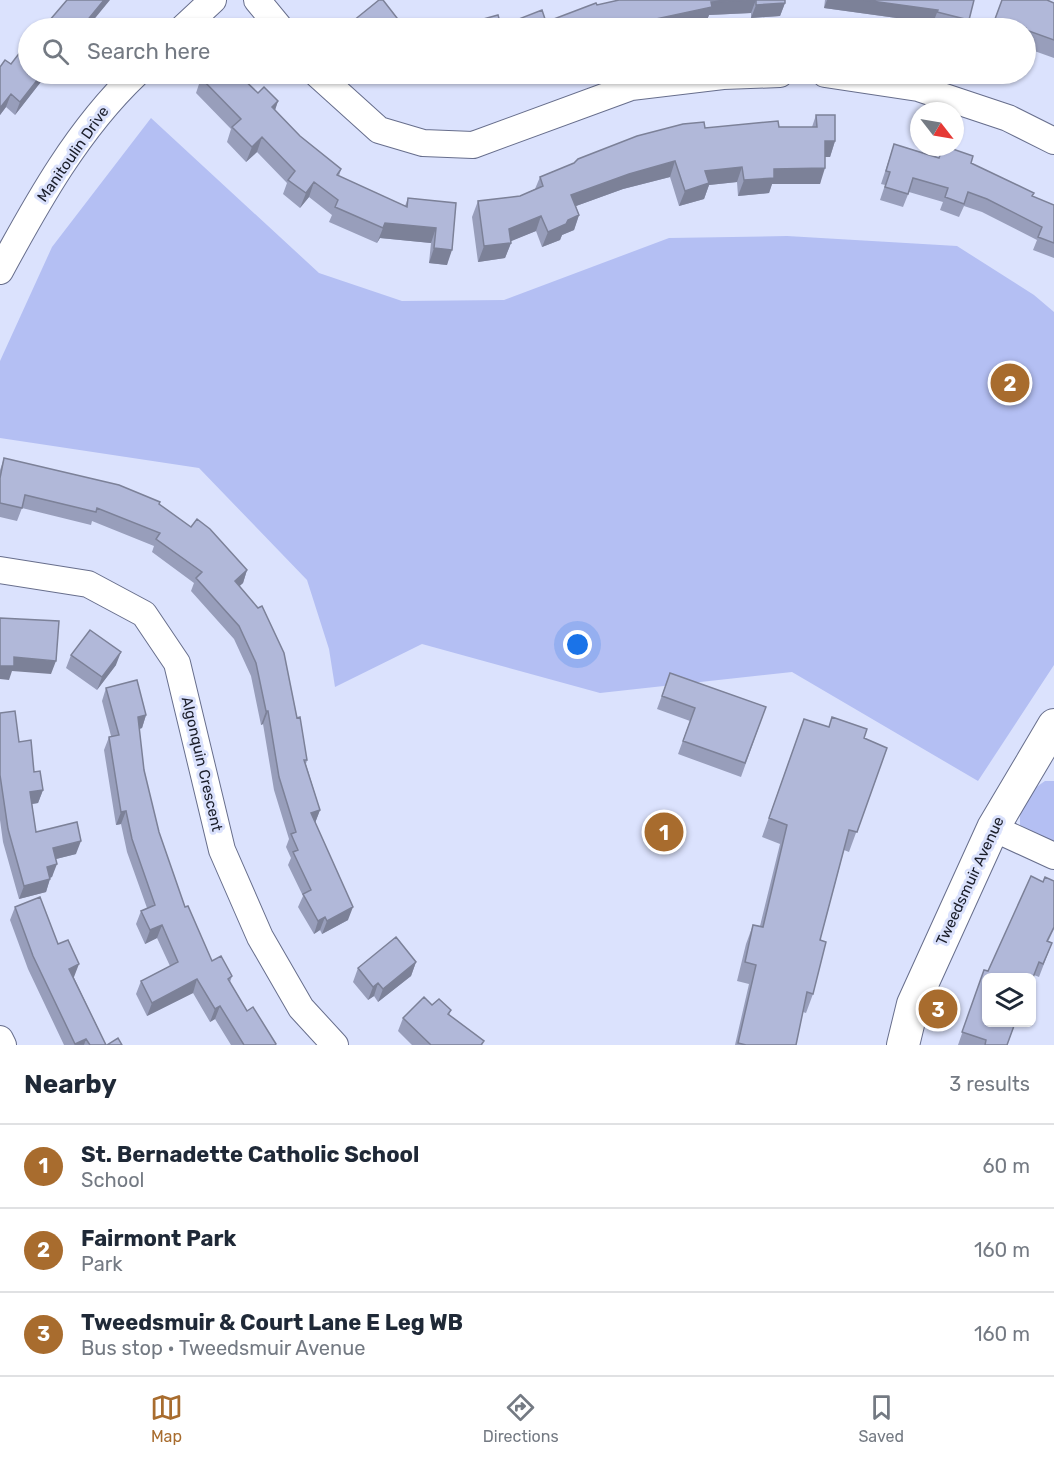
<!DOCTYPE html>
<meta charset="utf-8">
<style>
:root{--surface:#fff;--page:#f6f6f7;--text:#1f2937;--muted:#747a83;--line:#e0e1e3;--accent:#a86c2e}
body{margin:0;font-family:Rubik,sans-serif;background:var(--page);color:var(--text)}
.controls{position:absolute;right:18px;bottom:18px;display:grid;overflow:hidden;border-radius:9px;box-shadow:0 2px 4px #0004}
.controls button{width:54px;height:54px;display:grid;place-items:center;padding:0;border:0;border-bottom:2px solid var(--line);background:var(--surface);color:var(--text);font:30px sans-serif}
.compass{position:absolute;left:910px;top:102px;width:54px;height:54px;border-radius:50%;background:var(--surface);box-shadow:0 2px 4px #0004;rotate:121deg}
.you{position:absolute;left:578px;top:645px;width:21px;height:21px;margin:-15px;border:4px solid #fff;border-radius:50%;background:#1a73e8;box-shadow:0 0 0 9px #1a73e833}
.badge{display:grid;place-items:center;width:39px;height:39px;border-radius:50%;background:var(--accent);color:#fff;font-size:20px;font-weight:700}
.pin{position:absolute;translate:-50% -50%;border:3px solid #fff;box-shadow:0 2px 6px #0006}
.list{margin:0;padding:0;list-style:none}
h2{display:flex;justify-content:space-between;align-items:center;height:78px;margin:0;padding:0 24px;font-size:26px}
h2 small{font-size:20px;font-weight:400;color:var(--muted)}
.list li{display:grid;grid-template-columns:39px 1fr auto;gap:18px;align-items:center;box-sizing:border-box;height:84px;padding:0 24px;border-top:2px solid var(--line)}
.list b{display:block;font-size:22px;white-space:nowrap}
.list p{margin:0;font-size:20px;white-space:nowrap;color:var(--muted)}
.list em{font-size:20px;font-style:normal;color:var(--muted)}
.icon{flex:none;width:33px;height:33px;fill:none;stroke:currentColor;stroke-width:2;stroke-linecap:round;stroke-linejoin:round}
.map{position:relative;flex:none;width:1054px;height:1045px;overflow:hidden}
.search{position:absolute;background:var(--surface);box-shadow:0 2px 4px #0004;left:18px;right:18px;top:18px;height:66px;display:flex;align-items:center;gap:15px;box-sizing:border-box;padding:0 21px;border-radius:33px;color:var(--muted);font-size:22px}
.sheet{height:330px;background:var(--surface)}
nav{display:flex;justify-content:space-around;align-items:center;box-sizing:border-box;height:84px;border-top:2px solid var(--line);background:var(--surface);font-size:16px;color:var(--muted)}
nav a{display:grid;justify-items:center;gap:3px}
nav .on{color:var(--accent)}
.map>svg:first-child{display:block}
.green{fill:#b4bff3}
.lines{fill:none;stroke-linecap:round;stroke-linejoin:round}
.minor-casing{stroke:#676e8c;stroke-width:28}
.tertiary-casing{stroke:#676e8c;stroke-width:34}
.minor{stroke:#fff;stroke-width:26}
.tertiary{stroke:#fff;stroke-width:32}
.wall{fill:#989ebb}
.shaded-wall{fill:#7c8198}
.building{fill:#b1b8d9;stroke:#7c8198;stroke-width:1.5}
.labels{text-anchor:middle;stroke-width:6;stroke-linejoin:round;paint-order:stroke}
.street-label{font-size:15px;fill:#1a1d29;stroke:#dbe2fd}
</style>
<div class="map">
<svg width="1054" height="1045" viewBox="0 0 1054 1045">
<rect width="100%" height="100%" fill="#dbe2fd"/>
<!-- green -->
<path class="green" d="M151,118l168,155 83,28 102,-1 165,-62 118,-2 170,10 77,49 20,17v353l-76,116 -186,-109 -192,21 -178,-49 -87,43 -6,-38 -22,-69 -108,-112 -199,-30v-77l52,-114z
M1045,781h9v63l-34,-19c-1,-21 8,-33 25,-44z"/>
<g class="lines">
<defs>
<path id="minor" d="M257,0l23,28
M183,28l30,-28
M317,74l62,56 44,13 50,2 158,-58 92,-11 57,-2
M825,74l93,14 90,30 46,23
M0,271c38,-70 78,-142 136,-197
M0,570l88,14 56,30 33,49 45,187 38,87 41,71 34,37
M993,828l61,28
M0,1039l3,6"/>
<path id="tertiary" d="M903,1045l10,-41 80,-176 61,-103"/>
</defs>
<!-- minor casing -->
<use href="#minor" class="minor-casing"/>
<!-- tertiary casing -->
<use href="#tertiary" class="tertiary-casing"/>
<!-- minor -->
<use href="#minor" class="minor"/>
<!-- tertiary -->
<use href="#tertiary" class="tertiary"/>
</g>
<!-- wall -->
<path class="wall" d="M619,0h166v3l-5,13 -29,2v-5l-42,2 -2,5 -39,8h-195l3,-7 25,5 45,-4 51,-17z
M825,0h149l-8,28h-21l-12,-3v-2l-109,-15z
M1002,0l52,3v55l-28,-10v-20h-35z
M353,21l51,7h-54z
M11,64l17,10h19l-32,41 -9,-8 -6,8v-48z
M416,74h28l-5,10z
M480,74h30l-28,9z
M201,78l57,15 20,8 -3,9 25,26 41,33 -2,7 66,30 3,-8 48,5 -9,62 -18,-2 2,-20 -51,-5 -3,5 -48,-21 3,-7 -23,-18 -9,11 -17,-14 4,-11 -30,-31 -11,10 -19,-20 4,-13 -35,-36z
M816,115l19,26 -5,16h-5l-5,27h-48l-3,9 -31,3 -1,-14 -28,3 -5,14 -25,7 -9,-29 -47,12 -47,17 3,9 -5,15 -12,5 -2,5 -18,7 -6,-16 -26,10 1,2 -6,15 -27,4 -6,-45 6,-16 42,-5 15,-7 5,-12 165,-49 107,-1z
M894,144l45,14 32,5 62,34 21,8v53l-21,-8 4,-10 -55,-28 -18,-6 -5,11 -19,-7 3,-8 -34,-10 -6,15 -23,-7 5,-15 -4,-1z
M4,458l155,46 88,66 -4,13 -4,3 58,132 10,42 -1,4 14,46 -5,13 33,97 -26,14 -2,-4 -6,4 -16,-27 5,-11 -15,-31 3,-7 -5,-11 3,-8 -15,-49 -11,-66 -2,1 -10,-49 -17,-37 -43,-48 3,-8 -42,-31 2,-6 -62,-25 -1,4 -69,-17 -5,13 -17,-4v-47z
M71,655l45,10 -19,25 -31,-22z
M670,673l96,34 -25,70 -63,-23 12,-33 -33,-12z
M106,688l40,27 -4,13 -3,1 5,41 15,62 26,75 27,54 20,15 -2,6 17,29 29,33v1h-45l-16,-26 -5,3 -17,-29 -46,23 -11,-22 5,-13 29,-15 -13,-28 -12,6 -9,-20 5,-13 6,-3 -20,-56 -6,-28 -5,1 -12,-75 5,-13 2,-1 -9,-35z
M0,713l19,29 24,48 -5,13 -6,1 4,28 40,22 -20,5 -4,18 -2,1 -4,14 -27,7 -16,-57 -3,-22z
M804,719l60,19 23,10 -38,104 -5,-2 -24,90 -7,54 -7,19 -3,-1 -7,33h-61l14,-61 -12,-3 9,-37 7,-19 7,1 20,-82 -18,-7z
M1054,881v48l-6,13 4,1 -13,34 -5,-2 -27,70h-49l26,-75 4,1 55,-89z
M15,907l43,37 48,101h-42l-36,-76 -18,-49z
M416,962l-5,14 -33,26 -4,-6 -6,4 -15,-18 5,-14z
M432,1005l19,5 -2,5 34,30h-71l-14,-14 5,-13z"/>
<!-- shaded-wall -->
<path class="shaded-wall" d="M104,0h6l-23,28h-6z
M747,0h9l-5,13 -42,2 -2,5 -39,8h-54l97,-26z
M827,0h37l74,10 -5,13 -109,-15z
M785,3l-5,13 -29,2 5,-13z
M42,74h5l-32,41 5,-13z
M485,74h25l-28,9z
M11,94l-5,13 -6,8v-7z
M278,101l-5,15 -1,-9z
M262,137l-5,15 -11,10 6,-15z
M825,141h10l-5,16h-11z
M675,161l-5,16 -47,12 -58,21 6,-15 58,-21z
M742,167l-5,15 -28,3 -5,14 -25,7 6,-15 20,-20z
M825,168l-5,16h-48l-3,9 -31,3 6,-16 30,-11z
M314,182l-5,15 -9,11 6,-15z
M579,215l-5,15 -12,5 -2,5 -18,7 6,-15 20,-12z
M541,216l-5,15 -32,13 7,-1 -6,15 -27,4 6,-16 25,-17z
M385,223l51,5 -5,15 -51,-5 -3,5z
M434,248l18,2 -5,15 -18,-2z
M247,570l-4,13 -13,12 5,-14z
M121,652l-5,13 -19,25 5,-13z
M14,657l42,4 -5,13 -39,-3 -3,9 -9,-1v-13z
M266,711h2l-5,13 -2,1z
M146,715l-4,13 -9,3 5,-14z
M43,790l-5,13 -13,2 5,-13z
M320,810l-5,13 -4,-10z
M126,811l-5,13 -5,1 5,-13z
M81,841l-5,13 -28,7 5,-13z
M57,864l-5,13 -10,3 5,-13z
M50,879l-4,13 -27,7 5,-13z
M353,907l-5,13 -26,14 5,-13z
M325,917l-5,13 -6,4 4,-13z
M162,925l-5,13 -12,6 5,-14z
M416,962l-5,14 -33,26 5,-13z
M79,964l-5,13 -10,5 5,-13z
M197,979l-4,14 -46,23 5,-13z
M378,983l-4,13 -6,4 5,-13z
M220,1006l-5,13 -5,3 5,-13z
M86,1039l-2,6h-9v-1z"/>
<!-- building -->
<path class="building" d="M67,0h37l-23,28h-38z
M379,0h4l21,27 -2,1h-43l-6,-7z
M619,0h128l-36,2 1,5 -98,21h-136l-2,-7 22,-6 3,11 41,-16 4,12 50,-19 1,2z
M756,0h29v3l-29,2z
M864,0h110l-5,20 -32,-8 1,-2z
M1002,0h45l7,3v37l-28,-10v-2h-5l-26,-9z
M28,42v32h14l-22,28 -9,-8 -11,14v-41l5,-7 6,4z
M206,74h32l20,19 6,-6 14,14 -6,6 28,29 41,33 -4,6 70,32 1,-9 48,5 -4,47 -18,-2 2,-20 -51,-5 -2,5 -48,-21 3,-7 -24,-18 -8,11 -18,-13 7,-9 -33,-34 -10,10 -20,-20 9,-8 -40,-41z
M816,115h19v26h-10v27l-51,1v9l-30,2 -2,-13 -37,4 4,12 -24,8 -10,-30 -46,13 -58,21 8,20 -11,5 -2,4 -18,8 -7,-16 -32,13 2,14 -27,3 -6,-45 42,-5 23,-10 -3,-9 34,-14 4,-4 59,-23 46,-12 21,-2 1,6 73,-7 1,6h38z
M894,144l45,14 4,-11h4l26,9 -2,7 63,30 -2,3 22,9v38l-16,-6 4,-10 -55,-28 -19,-7 -4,12 -19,-7 3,-9 -35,-10 -5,16 -23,-7 5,-15 -4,-1z
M4,458l115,27 41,17 -1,2 32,23 6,-8 13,10 37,41 -12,11 23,27 4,-2 22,47 13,65 3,-1 7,43h-3l16,50 -9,3 42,94 -26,14 -2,-4 -7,4 -15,-27 8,-4 -18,-38 5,-2 -7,-16 5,-2 -17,-55 -11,-66h-2l-10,-48 -17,-37 -43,-48 6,-6 -46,-33 4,-6 -63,-25 -1,4 -71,-17 -3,13 -22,-5v-25z
M0,618l59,3 -3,40 -42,-4v9h-14z
M90,630l31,22 -19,25 -31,-22z
M670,673l96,34 -21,56 -62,-22 12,-33 -33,-12z
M137,680l9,35 -8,2 6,53 15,62 26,75 3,-1 24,55 9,-5 11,20 -4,3 19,32 6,-4 23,37 -1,1h-31l-24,-39 -5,3 -18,-30 -45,24 -11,-22 37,-19 -16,-37 -12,5 -9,-19 14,-6 -23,-66 -6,-28 -5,1 -12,-75 10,-2 -13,-47z
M15,711l4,31 12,-2 3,32 6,-1 3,19 -13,2 6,40 41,-10 4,19 -28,7 4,16 -10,3 3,12 -26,7 -16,-57 -8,-54v-62z
M832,717l35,12 -3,9 23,10 -30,84 -8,-2 -29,110 6,2 -13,52 -6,-2 -11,53h-50l-8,-2 18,-78 -11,-3 8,-37 10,2 24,-102 -18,-7 35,-99 25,8z
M1031,876l12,6 2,-5 9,4v46l-7,14 5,2 -9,21 -4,-2 -7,18v-2h-45v45h28l-8,22h-22l1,-5 -24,-8 22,-62 4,1z
M40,897l18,47 10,-4 11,24 -10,5 37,76h-16l-4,-6 -11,5 -42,-88 -18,-49z
M396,937l20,25 -33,27 -5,-6 -5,4 -15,-19z
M424,997l8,8 7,-6 12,11 -3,4 36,27 -3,4h-50l-28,-27z
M118,1038l4,7h-15z"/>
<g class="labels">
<!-- street labels -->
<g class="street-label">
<text transform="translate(73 154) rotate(-55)" y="5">Manitoulin Drive</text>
<text transform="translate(202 764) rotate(77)" y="5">Algonquin Crescent</text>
<text transform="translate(970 881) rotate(-65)" y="5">Tweedsmuir Avenue</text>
</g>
</g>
</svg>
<div class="controls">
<button><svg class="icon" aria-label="layers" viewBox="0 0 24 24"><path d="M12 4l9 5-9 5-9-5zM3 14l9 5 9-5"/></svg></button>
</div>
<svg class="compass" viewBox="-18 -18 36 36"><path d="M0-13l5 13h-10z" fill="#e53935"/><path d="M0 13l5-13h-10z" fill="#747a83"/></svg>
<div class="you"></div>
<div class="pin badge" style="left:664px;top:832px">1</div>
<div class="pin badge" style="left:1010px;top:383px">2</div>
<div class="pin badge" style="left:938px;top:1009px">3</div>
<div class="search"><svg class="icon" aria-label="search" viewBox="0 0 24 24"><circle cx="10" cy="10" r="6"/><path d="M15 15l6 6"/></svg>Search here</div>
</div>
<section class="sheet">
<h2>Nearby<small>3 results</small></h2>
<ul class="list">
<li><span class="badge">1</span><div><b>St. Bernadette Catholic School</b><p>School</p></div><em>60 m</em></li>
<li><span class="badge">2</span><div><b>Fairmont Park</b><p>Park</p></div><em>160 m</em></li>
<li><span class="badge">3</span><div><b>Tweedsmuir &amp; Court Lane E Leg WB</b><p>Bus stop · Tweedsmuir Avenue</p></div><em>160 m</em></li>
</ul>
</section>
<nav>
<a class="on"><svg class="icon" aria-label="map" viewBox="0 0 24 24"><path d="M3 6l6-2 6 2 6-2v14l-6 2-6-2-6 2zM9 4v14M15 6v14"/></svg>Map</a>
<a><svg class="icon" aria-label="directions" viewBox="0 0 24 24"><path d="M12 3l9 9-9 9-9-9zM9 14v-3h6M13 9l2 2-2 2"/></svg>Directions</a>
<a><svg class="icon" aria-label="saved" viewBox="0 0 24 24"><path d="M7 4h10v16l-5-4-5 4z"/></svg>Saved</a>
</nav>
